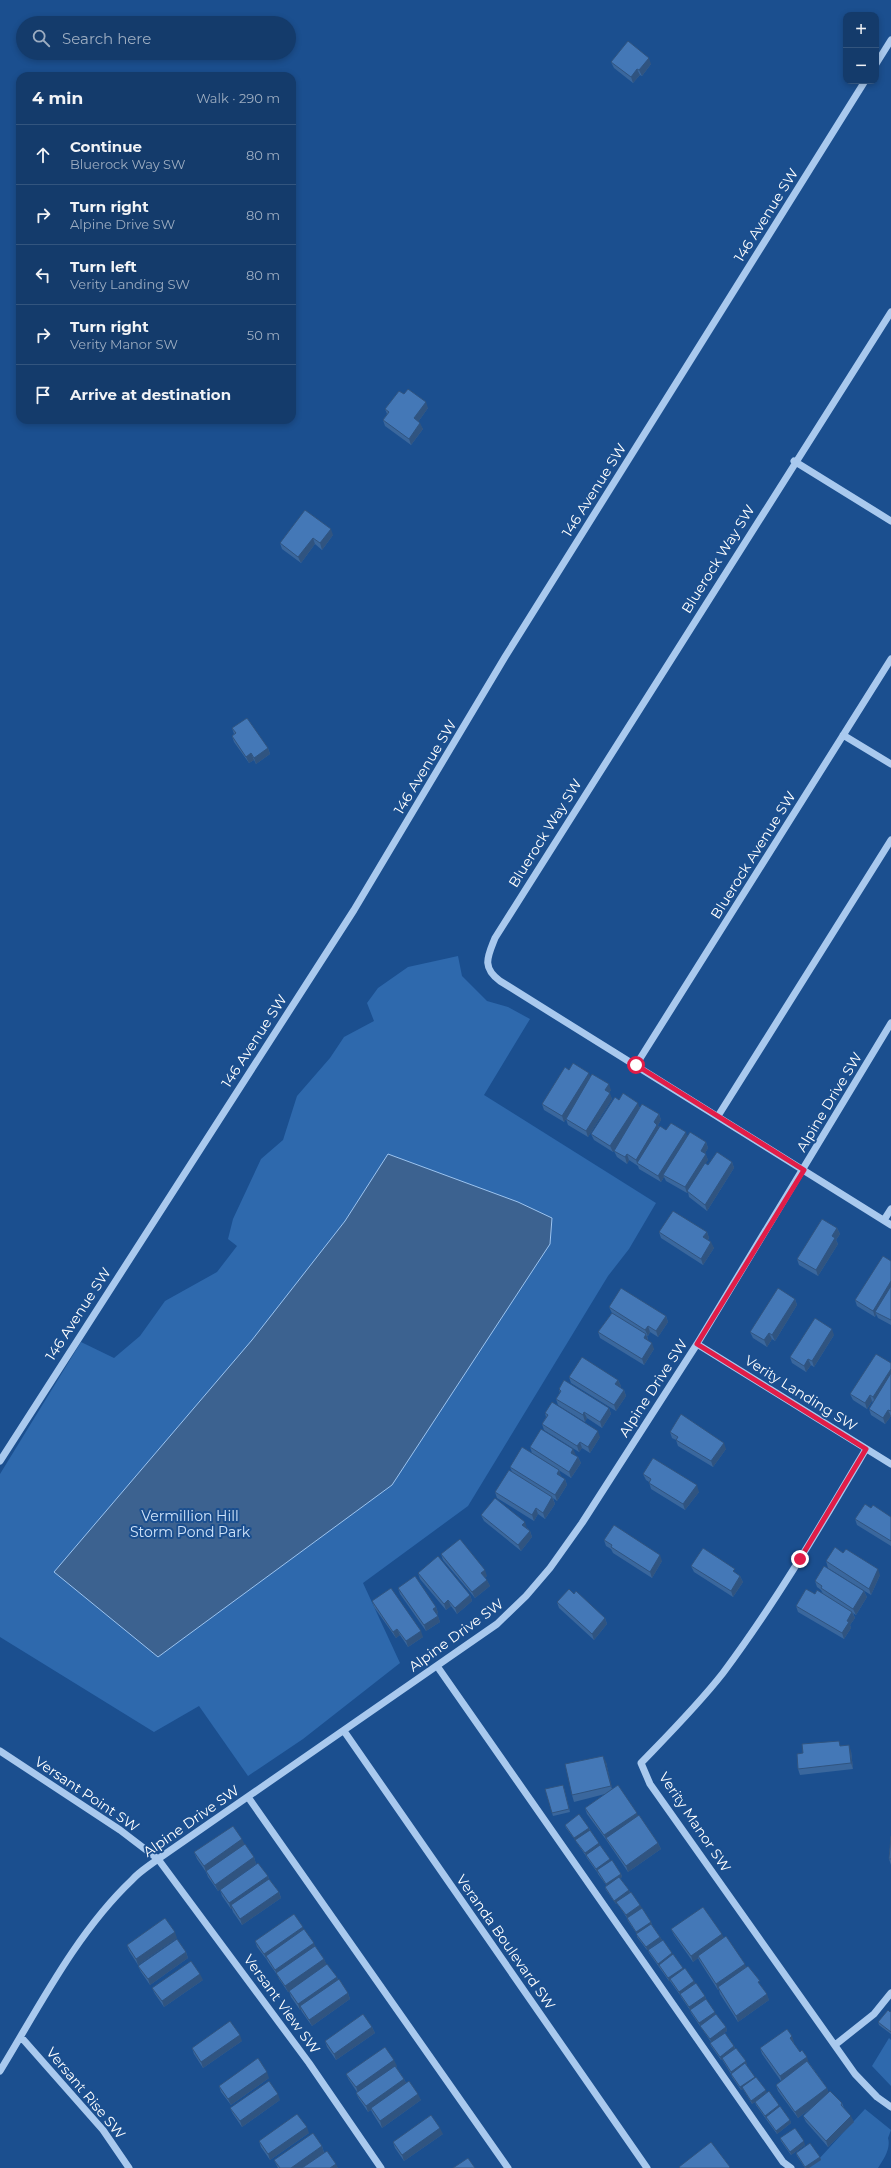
<!DOCTYPE html>
<meta charset="utf-8">
<style>
:root{--surface:#143b6b;--page:#1d4271;--text:#f1f3f6;--muted:#9dadc1;--line:#33557e}
body{margin:0;font-family:Montserrat,sans-serif;background:var(--page);color:var(--text)}
.controls{position:absolute;right:12px;top:12px;display:grid;overflow:hidden;border-radius:8px;box-shadow:0 2px 6px #0003}
.controls button{width:36px;height:36px;display:grid;place-items:center;padding:0;border:0;border-bottom:1px solid var(--line);background:var(--surface);color:var(--text);font:20px sans-serif}
.stop{position:absolute;width:12px;height:12px;margin:-9px;border:3px solid #e11d48;border-radius:50%;background:#fff}
.stop.end{background:#e11d48;border-color:#fff;box-shadow:0 1px 4px #0008}
.list{margin:0;padding:0;list-style:none}
h2{display:flex;justify-content:space-between;align-items:center;height:52px;margin:0;padding:0 16px;font-size:17px}
h2 small{font-size:13px;font-weight:400;color:var(--muted)}
.list li{display:grid;grid-template-columns:26px 1fr auto;gap:12px;align-items:center;box-sizing:border-box;height:60px;padding:0 16px;border-top:1px solid var(--line)}
.list b{display:block;font-size:15px;white-space:nowrap}
.list p{margin:0;font-size:13px;white-space:nowrap;color:var(--muted)}
.list em{font-size:13px;font-style:normal;color:var(--muted)}
.icon{flex:none;width:22px;height:22px;fill:none;stroke:currentColor;stroke-width:2;stroke-linecap:round;stroke-linejoin:round}
.map{position:relative;flex:none;width:891px;height:2168px;overflow:hidden}
.search{position:absolute;background:var(--surface);box-shadow:0 2px 6px #0003;left:16px;top:16px;width:280px;height:44px;display:flex;align-items:center;gap:10px;box-sizing:border-box;padding:0 14px;border-radius:22px;color:var(--muted);font-size:15px}
.panel{position:absolute;background:var(--surface);box-shadow:0 2px 6px #0003;left:16px;top:72px;width:280px;height:352px;border-radius:12px}
.map>svg:first-child{display:block}
.green{fill:#2e69ad}
.water{fill:#3c6290;stroke:#9cc4f0}
.lines{fill:none;stroke-linecap:round;stroke-linejoin:round}
.minor{stroke:#a9c9ee;stroke-width:7}
.wall{fill:#3a679d}
.shaded-wall{fill:#305480}
.building{fill:#4478b7;stroke:#305480}
.route{stroke:#e11d48;stroke-width:5}
.labels{text-anchor:middle;stroke-width:4;stroke-linejoin:round;paint-order:stroke}
.street-label{font-size:14px;fill:#fff;stroke:#1b4f8f}
.park-label{font-size:14px;fill:#cfe3fa;stroke:#1b4f8f}
</style>
<div class="map">
<svg width="891" height="2168" viewBox="0 0 891 2168">
<rect width="100%" height="100%" fill="#1b4f8f"/>
<!-- green -->
<path class="green" d="M458,956l4,20 25,25 21,6 22,12 -46,76 172,108 -27,46 -21,27 -140,230 -105,77 37,80 -97,76 -55,37 -49,-70 -45,26 -154,-95v-163l81,-132 33,16 26,-22 25,-35 52,-29 20,-26 -9,-7 5,-20 28,-60 22,-19 14,-44 33,-38 14,-21 30,-16 -7,-18 11,-15 30,-21z
M889,2038l2,2v46l-19,-20z
M865,2109l26,21 -3,8c3,10 -4,21 -10,30h-70l10,-8z"/>
<!-- water -->
<path class="water" d="M388,1154l130,48 34,16 -2,26 -158,241 -234,172 -104,-85 198,-232 93,-119z"/>
<g class="lines">
<!-- minor -->
<path class="minor" d="M876,64l15,-24
M891,312l-396,626c-7,18 -14,29 5,43l391,244
M794,461l97,60
M843,735l48,29
M636,1065l255,-406
M718,1116l173,-276
M884,1220l7,-11
M697,1344l194,120
M866,1449c-45,76 -90,153 -143,224 -25,32 -54,61 -82,90l9,21 205,290 22,23 14,10
M0,1461l354,-551 151,-253 360,-576
M437,1666l346,496 8,6
M344,1731l303,437
M0,1751l120,79 38,29 151,204 72,105
M248,1797l260,371
M21,2037l82,93 26,38
M835,2045l39,-31 17,-21
M0,2071c39,-64 77,-139 132,-191 7,-8 17,-14 26,-21l339,-235 29,-28 24,-28 32,-45 115,-179 194,-321"/>
</g>
<!-- wall -->
<path class="wall" d="M611,62l40,2 -9,12 -2,-1 -7,8 -19,-15z
M404,394l24,14 -10,14 5,7 -12,16 -26,-19 -2,-6 4,-6 -2,-5z
M333,535l-11,15 -7,-6 -14,19 -19,-14 -2,-6z
M232,728l36,20 2,6 -14,10 -2,-4 -5,3 -15,-21 -2,-6 2,-2z
M569,1070l22,7 20,13 -2,3 3,6 -24,38 -20,-12 -2,-6 -2,3 -20,-12 -2,-6z
M619,1100l40,14 2,6 -3,5 1,3 7,2 40,12 2,6 -3,5 3,7 -3,3 3,2 24,-3 2,6 -27,43 -18,-14 -1,-5 -1,1 -21,-12 -2,-4 -3,5 -22,-13 -1,-3 -9,-6 -2,4 -10,-7 -3,-6 10,-17 -11,18 -19,-12 -3,-6z
M837,1228l3,6 -4,6 2,4 -20,32 -19,-11 -2,-6z
M659,1232h48l2,6 -1,2 6,8 -11,17 -42,-27z
M891,1261v64l-13,-7 -2,-4 -1,3 -18,-11 -2,-6z
M795,1299l2,6 -22,36 -3,-2 -5,8 -14,-9 -3,-6z
M609,1307l57,9 2,6 -10,15 -8,-5 -2,4 -1,-1 1,5v1l6,8 -10,16 -44,-27 -2,-6 14,-19z
M834,1335l-20,32 -3,-2 -5,7 -14,-9 -2,-6z
M891,1363v53l-6,8 -14,-9 -2,-6 4,-7 -1,-1 -5,8 -14,-9 -3,-6z
M569,1377l49,3 3,6 -1,1 4,3 2,6 -10,15 -45,-28z
M559,1389l50,19 2,6 -9,14 -15,-10 -2,4 -27,-17 -2,-6 4,-6z
M545,1413l55,24 -10,16 -8,-5 -3,4 -35,-22 -2,-6 4,-7z
M670,1432l56,17 -13,18 -35,-21 -2,-6 -4,-2z
M530,1447l45,8 3,2 3,6 -10,15 -39,-25z
M510,1467l49,3 2,7 4,2 2,6 -10,16 -4,-3 2,6 -10,15 -7,-5 -4,7 -37,-23 -2,-6 17,-20z
M643,1474l56,18 -14,18 -34,-21 -2,-7 -3,-2z
M481,1515l46,13 3,3 2,6 -11,14 -37,-30z
M891,1517v29l-34,-21 -2,-6z
M604,1540l58,21 -10,17 -39,-25 -2,-4 -5,-3z
M441,1554l46,22 -2,1 5,9 -15,12 -32,-38z
M826,1561l54,14 -9,20 -43,-27z
M691,1566l49,10 3,6 -10,15 -39,-25z
M418,1573l52,22 2,6 -15,13 -6,-8 -5,4 -26,-31z
M815,1581l49,10 3,6 -11,18 -3,-2 2,5 -5,7 1,3 -7,11 -46,-27 -2,-6 27,-12 -2,-4 -4,-3z
M398,1588l38,19 2,6 -1,1 3,8 -14,9 -26,-37z
M574,1594l31,24 2,6 -13,16 -35,-32 -2,-6z
M372,1601l51,36 -15,10 -8,-12 -4,3 -22,-31z
M841,1746l10,5 2,18 -53,6 -2,-6 5,-16z
M606,1762l6,27 26,27 20,27 3,6 -33,23 -19,-28 -2,-3 -20,-27 -2,-6 20,-14 -31,8 -2,-7z
M564,1788l6,24 -17,4 -1,-3z
M565,1825l24,3 1,2 9,13 1,3 10,13v2l11,13 1,3 -2,1 10,14 10,13 1,3 10,14 1,3 10,15 -15,10 -10,-13v-3l-9,-13 -1,-3 8,-5 -8,5 -10,-15 -1,1 -10,-14 -1,-3 2,-1 -9,-12 -1,-3v1l-10,-14 -1,-2 -9,-13 -1,-2 -10,-13z
M891,1836v29l-2,-6z
M244,1844l10,13 2,7 -38,27 -10,-14 -2,-5 -9,-13 -3,-7z
M268,1876l1,3 10,13 2,6 -39,27 -9,-13 -1,-3h-1l-9,-13 -2,-6z
M671,1929l53,9 22,29 16,20 7,13 -31,22 -18,-28 -1,-4h-1l-18,-28 -2,-4 -5,4 -19,-27z
M304,1930l20,29 2,5 11,13 1,3 10,13 2,6 -38,27 -10,-14 -1,-2h-1l-9,-13 -2,-6 -1,1 -9,-13 -1,-3 -10,-14 -1,-2 -10,-13 -2,-6z
M177,1938l-39,27 -9,-14 -2,-6z
M648,1950l25,5 10,15 11,11 1,3 10,12 1,3 10,16 10,12 1,4 -16,11 -20,-29 -1,-3 -9,-13 -1,-3v1l-10,-14h-1l-20,-28z
M186,1952l2,6 -38,27 -9,-13 -3,-6z
M203,1980l-39,27 -9,-13 -3,-6z
M891,2011v23l-12,-9 -1,-3z
M372,2027l3,6 -39,27 -9,-13 -2,-6z
M242,2041l-39,27 -9,-14 -2,-6z
M794,2042l-1,1 7,9 9,11 18,25 1,4 14,11 2,5 10,14 -26,25 -22,-25 -3,-6 12,-11 -17,13 -20,-27 -2,-6 5,-4 -19,-27 -2,-6z
M710,2043l24,3 1,2 12,16 -1,1 9,13 12,15 12,12 1,2 10,13 1,3 -14,11 -11,-15 -10,-14 -1,-3 6,-4 -9,6 -9,-15 -2,1 -9,-13 -1,-3 -8,-13 -1,-2 -1,1 -10,-14z
M397,2066l-1,1 8,12 2,4 15,17 -39,28 -9,-14 -2,-4 -3,2 -9,-13 -3,-6 1,-1 -8,-12 -3,-6z
M269,2078l-38,27 -10,-13 -2,-6z
M280,2100l-38,27 -9,-13 -3,-6z
M309,2133l-39,27 -9,-13 -2,-6z
M443,2134l-39,27 -9,-13 -2,-6z
M780,2138l25,7 -14,10 -10,-14z
M322,2146l2,6 14,16h-60l-4,-8z
M796,2153l24,4 1,3 -12,8h-4l-8,-12z"/>
<!-- shaded-wall -->
<path class="shaded-wall" d="M649,58l2,6 -9,12 -3,-6z
M637,69l3,6 -7,8 -2,-6z
M426,402l2,6 -12,17 -2,-7z
M420,423l3,6 -12,16 -2,-6z
M331,529l2,6 -11,15 -2,-7z
M313,538l2,6 -14,19 -3,-6z
M268,748l2,6 -14,10 -2,-6z
M251,753l3,7 -5,3 -3,-6z
M589,1073l2,6 -27,43 -2,-6z
M609,1084l2,6 -4,6 -2,-6z
M610,1093l2,6 -24,38 -2,-6z
M638,1103l2,6 -27,43 -3,-6z
M659,1114l2,6 -3,5 2,6 -23,32 1,3 -2,-6 18,-38z
M686,1132l2,7 -25,36 1,2 -3,5 -3,-6z
M706,1142l2,6 -5,9 -2,-6z
M627,1154l2,6 -2,4 -2,-7z
M706,1154l2,6 -21,33 -2,-6z
M732,1162l2,6 -27,43 -2,-6z
M837,1228l3,6 -4,6 2,4 -20,32 -2,-6 16,-34z
M707,1232l2,6 -4,5 -2,-6z
M711,1242l3,6 -11,17 -2,-6z
M891,1281v10l-16,21 1,2 -1,3 -2,-6z
M795,1299l2,6 -22,36 -3,-6z
M666,1316l2,6 -10,15 -2,-6z
M648,1326l2,6 -2,4 -3,-6z
M832,1329l2,6 -20,32 -2,-6z
M769,1333l3,6 -5,8 -3,-7z
M646,1334l2,6 -2,4 -2,-6z
M652,1343l2,6 -10,16 -2,-6z
M808,1359l3,6 -5,7 -2,-6z
M891,1369v9l-16,25 -2,-6z
M618,1380l3,6 -3,4 -3,-6z
M624,1390l2,6 -10,15 -2,-6z
M870,1395l2,6 -5,8 -2,-6z
M609,1408l2,6 -9,14 -2,-6z
M888,1410l3,6 -6,8 -2,-6z
M584,1412l3,6 -2,4 -2,-7z
M598,1431l2,6 -10,16 -2,-6z
M580,1442l2,6 -3,4 -2,-6z
M724,1443l2,6 -13,18 -2,-6z
M573,1449l3,6 -5,-2z
M578,1457l3,6 -10,15 -2,-6z
M559,1470l2,6 -2,4 -2,-6z
M565,1479l2,6 -10,16 -2,-6z
M697,1485l2,7 -14,18 -2,-6z
M552,1497l3,7 -10,15 -2,-6z
M536,1508l2,6 -4,7 -2,-6z
M525,1522l2,6 -5,-3z
M530,1531l2,6 -11,14 -3,-6z
M660,1555l2,6 -10,17 -2,-6z
M878,1569l2,6 -9,20 -2,-6z
M485,1570l2,6 -4,3 -2,-6z
M740,1576l3,6 -10,15 -2,-6z
M487,1580l3,6 -15,12 -3,-6z
M864,1591l3,6 -11,18 -3,-6z
M470,1595l2,6 -15,13 -2,-6z
M448,1600l3,6 -5,4 -2,-6z
M436,1607l2,6 -3,2 -2,-6z
M852,1612l3,6 -5,7 1,3 -7,11 -2,-6 5,-12z
M438,1616l2,6 -14,9 -2,-6z
M605,1618l2,6 -13,16 -2,-6z
M397,1629l3,6 -4,3 -3,-6z
M421,1631l2,6 -15,10 -2,-6z
M849,1745l2,6 2,18 -2,-6z
M603,1756l3,6 7,30 -2,-6z
M637,1813l2,6 -33,19 1,3 -3,-6z
M589,1828l1,3 -15,10 -1,-3z
M242,1839l3,6 -39,27 -2,-6z
M599,1843l1,3 -14,10 -1,-3z
M658,1843l3,6 -33,23 -2,-6z
M254,1857l2,7 -38,27 -3,-6z
M610,1859l1,3 -14,10 -1,-3z
M621,1874l1,3 -15,10 -1,-3z
M268,1876l2,6 -39,23 1,4h-1l-2,-6z
M629,1890l1,3 -14,11 -2,-3z
M279,1892l2,6 -39,27 -2,-6z
M640,1905l2,3 -15,10 -1,-3z
M651,1922l1,3 -14,10 -2,-3z
M303,1927l2,6 -39,23 1,4 -3,-6z
M175,1932l2,6 -39,27 -2,-6z
M722,1934l3,6 -27,16v2l-5,4 -2,-6z
M660,1937l2,3 -15,10 -1,-3z
M314,1943l2,6 -40,24 2,3 -3,-6z
M186,1952l2,6 -38,27 -2,-6z
M672,1953l2,3 -15,9v2l-1,-3z
M324,1959l3,6 -39,27 -3,-6z
M745,1964l2,6 -29,17 1,3h-1l-2,-6z
M683,1968l1,3 -14,8v2h-1l-1,-3z
M200,1974l3,6 -39,27 -2,-6z
M337,1977l2,6 -39,23 1,4h-1l-2,-6z
M694,1981l2,3 -16,11 -1,-3z
M348,1993l2,6 -38,27 -3,-6z
M767,1994l2,6 -31,22 -2,-6z
M705,1996l1,3 -16,11 -1,-3z
M715,2012l1,3 -16,11 -1,-3z
M372,2027l3,6 -39,27 -2,-6z
M726,2027l1,4 -16,11 -1,-3z
M240,2035l2,6 -39,27 -2,-6z
M792,2036l2,6 -2,2 -2,-6z
M734,2046l1,3 -14,11 -1,-3z
M807,2057l2,6 -27,19 -2,-6z
M394,2060l3,6 -39,27 -2,-6z
M746,2061l1,3 -15,11 -1,-3z
M267,2072l2,6 -38,27 -3,-6z
M755,2077l1,3 -14,7 1,2 -2,1 -1,-3z
M404,2079l3,6 -36,23v2l-3,2 -2,-6z
M827,2088l2,6 -31,24 -3,-6z
M766,2090l1,3 -15,11 -1,-3z
M278,2094l2,6 -38,27 -2,-6z
M418,2094l3,6 -39,28 -2,-7z
M779,2105l1,3 -14,11 -1,-3z
M851,2116l3,6 -26,25 -2,-6z
M790,2120l1,3 -14,11 -1,-3z
M307,2127l2,6 -39,27 -2,-6z
M440,2128l3,6 -39,27 -2,-6z
M804,2141l1,4 -14,10 -1,-3z
M322,2146l2,7 -22,15h-11z
M820,2157l1,3 -12,8h-3l-1,-1z
M336,2164l2,4h-8z"/>
<!-- building -->
<path class="building" d="M628,41l21,17 -10,12 -2,-1 -6,8 -20,-15z
M408,389l18,13 -12,16 6,5 -11,16 -26,-19 6,-8 -4,-3 14,-18 5,3z
M305,510l26,19 -11,14 -7,-5 -15,19 -18,-14z
M247,718l21,30 -14,10 -3,-5 -5,4 -14,-21 4,-3 -4,-5z
M573,1063l16,10 -27,43 -20,-12 23,-37 4,3z
M592,1074l17,10 -4,6 5,3 -24,38 -20,-12z
M623,1093l15,10 -28,43 -19,-12 24,-37 4,3z
M642,1104l17,10 -5,8 3,3 -21,35 -9,-6 -2,3 -11,-6z
M671,1123l15,9 -28,44 -21,-13 23,-37 6,4z
M690,1132l16,10 -5,9 5,3 -21,33 -22,-12z
M717,1152l15,10 -27,43 -18,-14 18,-28 3,2z
M673,1211l34,21 -4,5 8,5 -10,17 -42,-27z
M822,1219l15,9 -5,8 3,2 -19,32 -19,-11z
M883,1256l8,5v20l-18,30 -18,-11z
M891,1286v34l-16,-8z
M621,1288l45,28 -10,15 -8,-5 -3,4 -36,-23z
M778,1288l17,11 -23,36 -3,-2 -5,7 -14,-8z
M612,1313l34,21 -2,4 8,5 -10,16 -44,-27z
M815,1318l17,11 -20,32 -4,-2 -4,7 -14,-9z
M876,1354l15,9v6l-18,28 -3,-2 -5,8 -15,-9z
M582,1357l36,23 -3,4 9,6 -10,15 -45,-28z
M891,1373v38l-3,-1 -5,8 -14,-9z
M564,1380l45,28 -9,14 -16,-10 -1,3 -27,-16 5,-8 -2,-2z
M552,1402l46,29 -10,16 -8,-5 -3,4 -35,-22 6,-9 -3,-2z
M681,1414l43,29 -13,18 -35,-21 2,-3 -8,-5z
M541,1429l32,20 -2,4 7,4 -9,15 -39,-25z
M522,1447l37,23 -2,4 8,5 -10,16 -45,-28z
M653,1458l44,27 -14,19 -34,-21 2,-4 -8,-5z
M509,1470l43,27 -9,16 -7,-5 -4,7 -37,-23z
M495,1498l30,24 -3,3 8,6 -12,14 -37,-30z
M865,1504l6,4 2,-3 18,12v24l-36,-22z
M614,1525l46,30 -10,17 -39,-25 1,-2 -8,-5z
M460,1539l25,31 -4,3 6,7 -15,12 -31,-38z
M835,1547l8,6 3,-4 32,20 -9,20 -43,-28z
M703,1548l32,21 -2,2 7,5 -9,15 -40,-25z
M438,1556l32,39 -15,13 -7,-8 -4,4 -26,-31z
M824,1566l40,25 -11,18 -32,-21 1,-2 -7,-5z
M415,1576l21,31 -3,2 5,7 -14,9 -26,-37z
M391,1588l30,43 -15,10 -9,-12 -4,3 -21,-31z
M569,1589l5,5 2,-3 29,27 -13,16 -35,-32z
M806,1589l9,5 2,-4 35,22 -5,9 2,1 -7,11 -46,-27z
M839,1741l1,5 9,-1 2,18 -53,6 -1,-15 6,-1 -1,-9z
M603,1756l8,30 -39,9 -7,-31z
M563,1785l6,24 -17,4 -7,-24z
M618,1785l19,28 -33,22 -19,-27z
M579,1814l10,14 -15,10 -9,-13z
M639,1815l19,28 -32,23 -20,-28z
M233,1826l9,13 -38,27 -10,-14z
M590,1830l9,13 -14,10 -10,-13z
M891,1836v23h-2z
M245,1844l9,13 -39,28 -9,-14z
M600,1845l10,14 -14,10 -10,-14z
M612,1860l9,14 -15,10 -9,-14z
M258,1863l10,13 -39,27 -9,-13z
M619,1877l10,13 -15,11 -9,-14z
M269,1879l10,13 -39,27 -9,-14z
M631,1892l9,13 -14,10 -10,-13z
M703,1907l19,27 -31,22 -20,-27z
M642,1908l9,14 -15,10 -9,-14z
M294,1914l9,13 -39,27 -9,-13z
M165,1918l10,14 -39,27 -9,-14z
M651,1924l9,13 -14,10 -10,-13z
M304,1929l10,14 -39,27 -9,-14z
M726,1936l19,28 -29,20 -18,-28z
M177,1939l9,13 -38,27 -10,-13z
M663,1940l9,13 -14,11 -10,-14z
M315,1946l9,13 -39,27 -9,-13z
M673,1954l10,14 -15,10 -9,-13z
M191,1961l9,13 -38,27 -10,-13z
M327,1964l10,13 -39,27 -9,-13z
M748,1966l12,15 -2,1 9,12 -31,22 -18,-29z
M685,1968l9,13 -15,11 -9,-13z
M339,1979l9,14 -39,27 -9,-14z
M696,1983l9,13 -16,11 -9,-13z
M706,1999l9,13 -16,11 -9,-13z
M888,2010l2,2 1,-1v21l-13,-10z
M363,2014l9,13 -38,27 -9,-13z
M716,2014l10,13 -16,12 -10,-13z
M230,2021l10,14 -39,27 -9,-14z
M787,2029l5,7 -2,2 10,14 2,-2 5,7 -27,19 -20,-28z
M725,2033l9,13 -14,11 -10,-14z
M385,2047l9,13 -38,27 -10,-13z
M736,2048l10,13 -15,11 -9,-14z
M258,2058l9,14 -39,27 -9,-13z
M807,2061l20,27 -32,24 -19,-27z
M745,2063l10,14 -15,10 -9,-13z
M395,2066l9,13 -38,27 -10,-13z
M756,2077l10,13 -15,11 -9,-14z
M269,2081l9,13 -38,27 -10,-13z
M409,2081l9,13 -38,27 -9,-13z
M769,2091l10,14 -14,11 -10,-14z
M830,2091l12,12 -1,2 10,11 -25,25 -23,-25z
M780,2106l10,14 -14,11 -10,-14z
M297,2114l10,13 -39,27 -9,-13z
M431,2115l9,13 -38,27 -9,-13z
M795,2128l9,13 -14,11 -10,-14z
M313,2133l9,13 -31,22h-11l-6,-8z
M711,2142l19,25 -1,1h-49l-1,-1z
M810,2143l10,14 -15,10 -9,-14z
M327,2151l9,13 -6,4h-28z
M468,2158l7,10h-22z"/>
<g class="lines">
<!-- route -->
<path class="route" d="M636,1065l168,105 -107,174 169,105 -66,110"/>
</g>
<g class="labels">
<!-- street labels -->
<g class="street-label">
<text transform="translate(766 215) rotate(-58)" y="5">146 Avenue SW</text>
<text transform="translate(594 490) rotate(-58)" y="5">146 Avenue SW</text>
<text transform="translate(718 559) rotate(-58)" y="5">Bluerock Way SW</text>
<text transform="translate(425 767) rotate(-59)" y="5">146 Avenue SW</text>
<text transform="translate(545 833) rotate(-58)" y="5">Bluerock Way SW</text>
<text transform="translate(753 855) rotate(-58)" y="5">Bluerock Avenue SW</text>
<text transform="translate(254 1041) rotate(-57)" y="5">146 Avenue SW</text>
<text transform="translate(829 1102) rotate(-59)" y="5">Alpine Drive SW</text>
<text transform="translate(78 1314) rotate(-57)" y="5">146 Avenue SW</text>
<text transform="translate(653 1388) rotate(-57)" y="5">Alpine Drive SW</text>
<text transform="translate(801 1393) rotate(32)" y="5">Verity Landing SW</text>
<text transform="translate(456 1635) rotate(-36)" y="5">Alpine Drive SW</text>
<text transform="translate(87 1794) rotate(34)" y="5">Versant Point SW</text>
<text transform="translate(191 1821) rotate(-35)" y="5">Alpine Drive SW</text>
<text transform="translate(695 1822) rotate(56)" y="5">Verity Manor SW</text>
<text transform="translate(506 1942) rotate(55)" y="5">Veranda Boulevard SW</text>
<text transform="translate(282 2004) rotate(54)" y="5">Versant View SW</text>
<text transform="translate(86 2093) rotate(50)" y="5">Versant Rise SW</text>
</g>
<!-- park labels -->
<g class="park-label">
<text x="190" y="1521">Vermillion Hill<tspan x="190" dy="16">Storm Pond Park</tspan></text>
</g>
</g>
</svg>
<div class="controls">
<button>+</button>
<button>−</button>
</div>
<div class="stop" style="left:636px;top:1065px"></div>
<div class="stop end" style="left:800px;top:1559px"></div>
<div class="search"><svg class="icon" aria-label="search" viewBox="0 0 24 24"><circle cx="10" cy="10" r="6"/><path d="M15 15l6 6"/></svg>Search here</div>
<section class="panel">
<h2>4 min<small>Walk · 290 m</small></h2>
<ul class="list">
<li><svg class="icon" aria-label="ahead" viewBox="0 0 24 24"><path d="M12 20V5M6 11l6-6 6 6"/></svg><div><b>Continue</b><p>Bluerock Way SW</p></div><em>80 m</em></li>
<li><svg class="icon" aria-label="right" viewBox="0 0 24 24"><path d="M7 20v-9h11M14 6l5 5-5 5"/></svg><div><b>Turn right</b><p>Alpine Drive SW</p></div><em>80 m</em></li>
<li><svg class="icon" aria-label="left" viewBox="0 0 24 24"><path d="M17 20v-9H6M10 6l-5 5 5 5"/></svg><div><b>Turn left</b><p>Verity Landing SW</p></div><em>80 m</em></li>
<li><svg class="icon" aria-label="right" viewBox="0 0 24 24"><path d="M7 20v-9h11M14 6l5 5-5 5"/></svg><div><b>Turn right</b><p>Verity Manor SW</p></div><em>50 m</em></li>
<li><svg class="icon" aria-label="arrive" viewBox="0 0 24 24"><path d="M6 21V4h12l-3 4 3 4H6"/></svg><div><b>Arrive at destination</b></div></li>
</ul>
</section>
</div>
